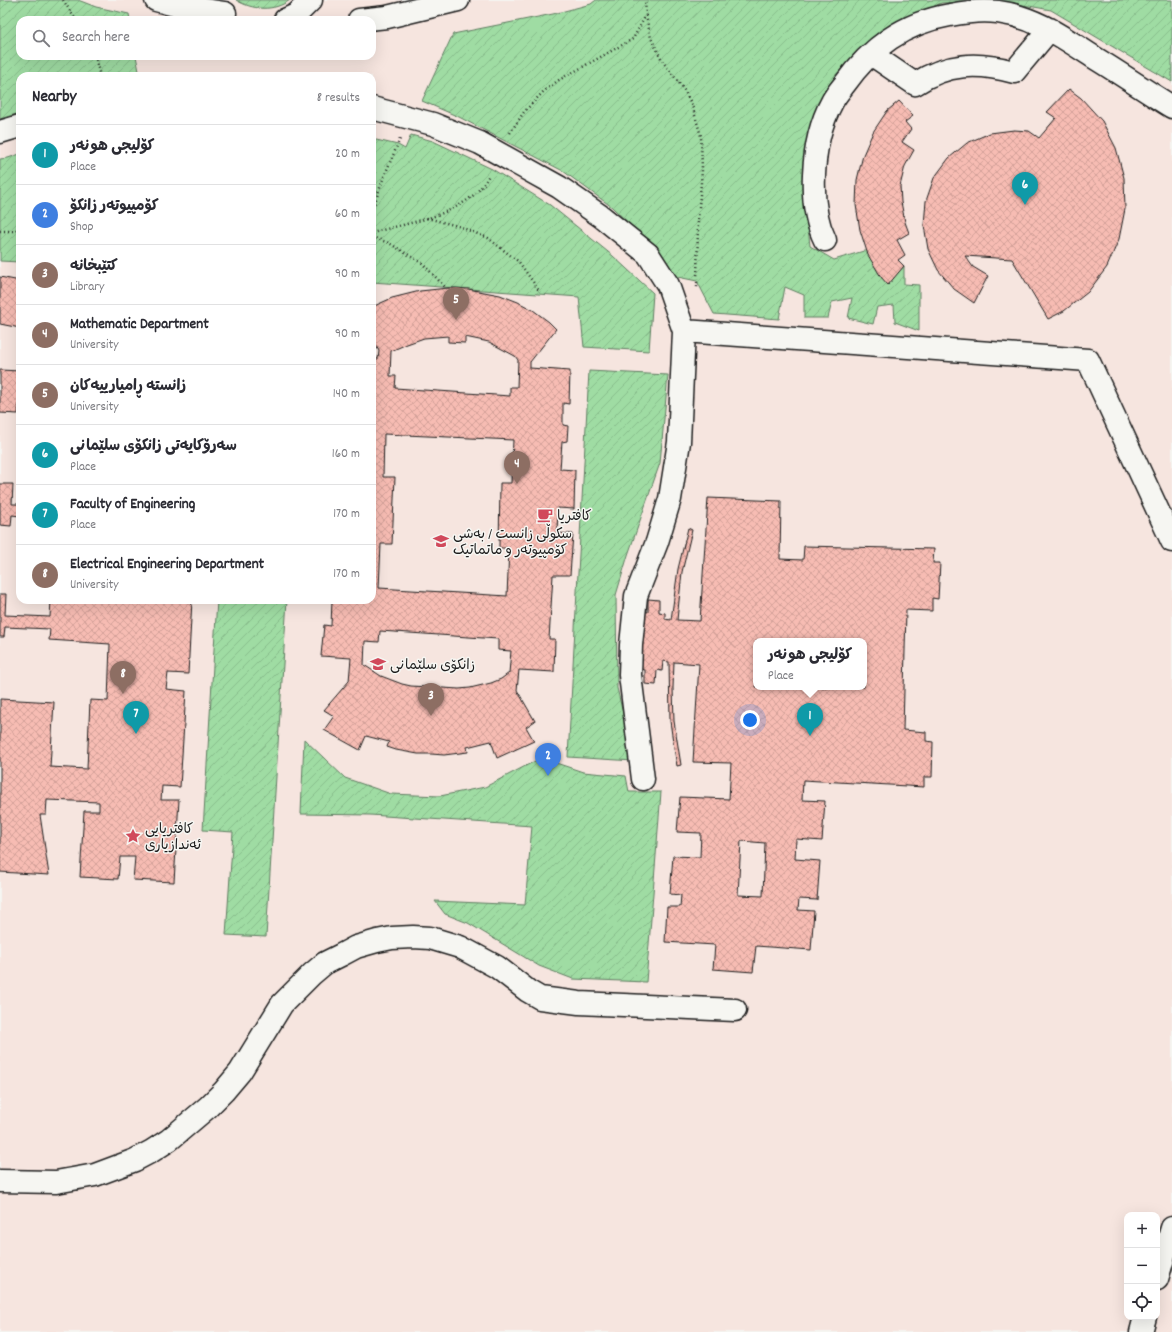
<!DOCTYPE html>
<meta charset="utf-8">
<style>
:root{--surface:#fff;--page:#f7f7f7;--text:#2b2b33;--muted:#7c7c81;--line:#e1e1e2;--accent:#d1495b}
body{margin:0;font-family:Dekko,"Playpen Sans Arabic",sans-serif;background:var(--page);color:var(--text)}
.controls{position:absolute;right:12px;bottom:12px;display:grid;overflow:hidden;border-radius:8px;box-shadow:0 4px 16px #0002}
.controls button{width:36px;height:36px;display:grid;place-items:center;padding:0;border:0;border-bottom:1px solid var(--line);background:var(--surface);color:var(--text);font:20px sans-serif}
.you{position:absolute;left:750px;top:720px;width:14px;height:14px;margin:-10px;border:3px solid #fff;border-radius:50%;background:#1a73e8;box-shadow:0 0 0 6px #1a73e833}
.badge{display:grid;place-items:center;width:26px;height:26px;border-radius:50%;background:var(--accent);color:#fff;font-size:13px;font-weight:700}
.pin{position:absolute;translate:-50% -33px;filter:drop-shadow(0 1px 2px #0008)}
.pin::after{content:'';position:absolute;top:21px;width:14px;height:12px;background:inherit;clip-path:polygon(0 0,100% 0,50% 100%)}
.popup{position:absolute;left:753px;top:638px;width:114px;height:52px;box-sizing:border-box;display:grid;place-content:center;border-radius:8px;background:var(--surface);filter:drop-shadow(0 1px 3px #0005);font-size:13px;white-space:nowrap;color:var(--muted)}
.popup b{font-size:15px;color:var(--text)}
.popup::after{content:'';position:absolute;left:50%;top:100%;margin-left:-8px;border:8px solid transparent;border-top-color:var(--surface)}
.list{margin:0;padding:0;list-style:none}
h2{display:flex;justify-content:space-between;align-items:center;height:52px;margin:0;padding:0 16px;font-size:17px}
h2 small{font-size:13px;font-weight:400;color:var(--muted)}
.list li{display:grid;grid-template-columns:26px 1fr auto;gap:12px;align-items:center;box-sizing:border-box;height:60px;padding:0 16px;border-top:1px solid var(--line)}
.list b{display:block;font-size:15px;white-space:nowrap}
.list p{margin:0;font-size:13px;white-space:nowrap;color:var(--muted)}
.list em{font-size:13px;font-style:normal;color:var(--muted)}
.icon{flex:none;width:22px;height:22px;fill:none;stroke:currentColor;stroke-width:2;stroke-linecap:round;stroke-linejoin:round}
.map{position:relative;flex:none;width:1172px;height:1332px;overflow:hidden}
.search{position:absolute;background:var(--surface);box-shadow:0 4px 16px #0002;left:16px;top:16px;width:360px;height:44px;display:flex;align-items:center;gap:10px;box-sizing:border-box;padding:0 14px;border-radius:12px;color:var(--muted);font-size:15px}
.panel{position:absolute;background:var(--surface);box-shadow:0 4px 16px #0002;left:16px;top:72px;width:360px;height:532px;border-radius:12px}
.map>svg:first-child{display:block}
.built{fill:#f6e5df;fill-rule:evenodd}
.garden{fill:url(#garden-furrows);stroke:#5e7c60}
.building{fill:url(#building-cross-hatch);stroke:#1c1c1c;fill-rule:evenodd}
.lines{fill:none;stroke-linecap:round;stroke-linejoin:round}
.minor-casing{stroke:#1c1c1c;stroke-width:25}
.path{stroke:#1c1c1c;stroke-width:2.5;stroke-dasharray:1 3;stroke-linecap:butt}
.minor{stroke:#f6f6f2;stroke-width:22}
.labels{text-anchor:middle;stroke-width:3;stroke-linejoin:round;paint-order:stroke}
.poi-label{font-size:14px;fill:#1c1c1c;stroke:#f6f6f2;text-anchor:start}
</style>
<div class="map">
<svg width="1172" height="1332" viewBox="0 0 1172 1332">
<defs>
<pattern id="garden-furrows" width="10" height="10" patternUnits="userSpaceOnUse"><rect width="10" height="10" fill="#9fdca3"/><path d="M-1 1l2-2M0 10L10 0M9 11l2-2" fill="none" stroke="#88bc8c"/></pattern>
<pattern id="building-cross-hatch" width="8" height="8" patternUnits="userSpaceOnUse"><rect width="8" height="8" fill="#f7bcb3"/><path d="M0 0l8 8M0 8l8-8" fill="none" stroke="#d3a199"/></pattern>
</defs>
<rect width="100%" height="100%" fill="#f6f6f2"/>
<filter id="ink" filterUnits="userSpaceOnUse"><feTurbulence type="fractalNoise" baseFrequency=".025" numOctaves="2"/><feDisplacementMap in="SourceGraphic" scale="8" xChannelSelector="R" yChannelSelector="G"/><feConvolveMatrix kernelMatrix="1 2 1 2 8 2 1 2 1" color-interpolation-filters="sRGB"/></filter>
<g filter="url(#ink)">
<!-- built -->
<path class="built" d="M0,0h1172v1332h-1172zM20,20h352v36h-352zM20,76h352v524h-352zM756,641h108v46h-108zM1127,1215h30v102h-30z"/>
<!-- garden -->
<path class="garden" d="M0,0h78l18,7 33,7 1,6h-110v36h116l4,20h-120v37l-20,6z
M236,0h54c-16,12 -38,10 -54,0z
M596,0h576v82l-121,-72 -56,-10 -54,3 -53,26 -42,37 -41,132 5,48 24,14 33,-10 21,34 16,-18v18l15,1v46l-24,-9 -1,-17 -17,2 -4,17 -25,-6 4,-20 -20,4 -4,16h-24v-23l-19,-8 -6,32 -65,-5 -17,-33 -24,-5 -23,-32 -38,-37 -49,-36 -104,-54 -37,-16 31,-67 100,-20 38,-10z
M411,135l22,6 59,28 58,36 63,51 40,37 -4,58 -65,-4 -5,-50 -207,-15v-143l26,6 7,4z
M20,154v108l-20,-1v-102l8,-1z
M589,371l79,4 -8,88 -32,92 -12,40 1,93 17,73 -66,-4z
M217,600h70l-21,337 -40,-2 7,-103 -30,-2z
M304,739l41,39 46,16 49,2 45,-9 56,-29 42,14 43,4 3,16h32l-15,190 -73,-3 -34,-13 -71,-43 -23,-9 -10,-13 90,4 7,-79 -162,-11 -69,-1z"/>
<!-- building -->
<path class="building" d="M1069,89l12,9 21,23 14,27 8,30 1,31 -6,30 -12,28 -19,25 -24,19 -16,8 -36,-60 -47,-3 8,11 15,9 -14,27 -20,-14 -16,-19 -10,-21 -4,-24 2,-24 8,-23 15,-20 18,-15 23,-10 24,-3 15,1 10,7 17,-20 -9,-6z
M899,101l14,15 -8,6 6,7 -9,13 12,8 -9,16 -5,20 1,16 4,20 4,11 -12,7 8,15 -7,5 6,6 -16,19 -7,-8 -13,-22 -8,-25 -4,-25 1,-25 6,-25 10,-23 14,-21z
M0,277l20,4v47l-20,-4z
M448,288l20,1 32,6 18,7 15,8 16,12 7,7 -26,33v6l40,3 -1,33 -6,-1v22l5,1 -1,15 -5,1 -2,27 15,1 -1,39 -16,-1 -1,25 16,1 -3,41h-17l-4,64h6l-1,33 -35,-2 -2,20 18,31 -9,6 8,14 -37,17 -6,-17 -24,6 1,5 -24,3 -13,-1h-13l-22,-4 -9,-3 2,-5 -23,-6 -6,14 -36,-20 10,-14 -10,-6 25,-29 2,-23 -30,-2 3,-31 7,1 1,-26h40v-241h6l1,-8 -7,-12v-32l20,-9 28,-7zM448,336v6l17,1v-6l24,5 26,14 3,4 -1,27h-7v9l-115,-8 1,-12h-6l1,-25 16,-7 17,-6zM384,434l129,6 -2,43h-11l-1,65h10l-2,48 -128,-8 2,-44h11l3,-67h-12zM380,631l118,8v11l13,1 -2,22 -8,6 -10,4 -21,5 -11,1 -48,-3 -9,-2 -21,-8 -17,-11 1,-24 14,1z
M0,370l20,1v31h-1l-1,12 -18,-1z
M0,484h13l-1,20h8v12l-8,-1 -1,11 -11,-1z
M708,498l73,3 -1,58 23,1 1,-14 130,3 -1,14h7l-2,36 -6,-1v13l-26,-1 -3,120 23,2v9l7,1 -1,35h-8v10l-121,-7 -1,20 23,1 -3,40 -26,-2 -1,20 25,2 -3,39 -18,-1 -1,11 16,1 -3,39 -55,-4 -3,26 -40,-3 2,-24 -50,-3 2,-35h13l1,-12 -11,-1 3,-38 27,1 1,-24 -24,-1 3,-35 49,2 2,-36 -38,-1 6,-98 -25,-2 -1,26 1,33 7,44 -4,1 -4,-24 -3,-21 -1,-59 -6,-1 -1,10 -5,-1 -1,15 -11,-1v-14l-6,-1 3,-58 6,1v-13l11,1v12l6,1v6l6,1 7,-51 10,-41 4,2 -10,42 -5,48 23,1zM756,641h108v46h-108zM741,841l24,2 -2,53 -25,-1z
M0,594h6l-1,21 45,2 1,-17h141l-4,74 -20,-1 -2,16 20,2 -6,96 -18,-1 -1,14h18l-5,82 -41,-2 2,-23h-15l-2,22 -38,-2 4,-66h15v-9l-52,-2 -1,15h-6l9,60 -49,-3v-173l54,3 -4,65 37,2 3,-69 18,1 2,-57 -61,-4 1,-11 -45,-2 -1,10h-4z"/>
<g class="lines">
<defs>
<path id="minor" d="M156,0l23,6 46,7
M285,20l11,-5 15,-15
M359,20l28,-3 71,-17
M871,54l44,30c32,-21 63,-22 99,-12l36,-43
M372,108l61,16 47,19 79,44 43,30 46,37 20,31 16,46 -5,111 -9,57 -13,43 -21,54 -5,49 -1,30 13,104
M0,132l20,-6
M825,240c-10,-20 -12,-43 -11,-65 1,-25 6,-51 18,-73 3,-6 8,-12 12,-17 27,-38 60,-62 106,-70 15,-3 32,-5 48,-3 38,5 66,26 97,46 26,16 51,33 77,49
M684,331l404,29 84,181
M0,1181l56,1 39,-7 40,-15 17,-9 17,-11 39,-33 16,-16 16,-19 42,-68 30,-30 13,-11 16,-8 15,-8 21,-6 15,-3 21,-1 17,1 30,9 37,20 31,24 12,7 39,5 156,7
M1157,1279l15,-51
M1141,1332l4,-15"/>
</defs>
<!-- minor casing -->
<use href="#minor" class="minor-casing"/>
<!-- path -->
<path class="path" d="M63,0l13,20
M646,16l5,22 12,24 20,26 9,17 9,31 1,34 -4,50 -1,68
M95,56l5,20
M510,133l14,-21 20,-21 15,-11 74,-41 13,-24 -1,-15
M372,211l11,-32 17,-40
M427,218l31,8 30,12 31,24 21,30
M0,231h14l6,-3
M372,233c39,-12 97,-17 117,-58
M372,237l17,6 33,20 24,25"/>
<!-- minor -->
<use href="#minor" class="minor"/>
</g>
</g>
<!-- icons -->
<defs>
<symbol id="cafe-bare" viewBox="-9 -9 18 18"><path d="M-5.5-4.5H6V0H3Q3 3.5 0 3.5H-2.5Q-5.5 3.5-5.5 0ZM3-3.2v2h1.7v-2ZM-6 4.5H4V6H-6Z" fill="#d1495b" stroke="#f6f6f2" stroke-width="2.5" paint-order="stroke"/></symbol>
<symbol id="university-bare" viewBox="-9 -9 18 18"><path d="M0-5L7-2L0 1L-7-2ZM-4 1L0 2.5L4 1V4Q0 6-4 4Z" fill="#d1495b" stroke="#f6f6f2" stroke-width="2.5" paint-order="stroke"/></symbol>
<symbol id="sight-bare" viewBox="-9 -9 18 18"><path d="M0-6L1.8-2.2L6-1.7L2.9 1.2L3.7 5.4L0 3.3L-3.7 5.4L-2.9 1.2L-6-1.7L-1.8-2.2Z" fill="#d1495b" stroke="#f6f6f2" stroke-width="2.5" paint-order="stroke"/></symbol>
</defs>
<g fill-rule="evenodd">
<use href="#cafe-bare" x="534" y="504" width="22" height="22"/>
<use href="#university-bare" x="430" y="530" width="22" height="22"/>
<use href="#university-bare" x="367" y="653" width="22" height="22"/>
<use href="#sight-bare" x="122" y="825" width="22" height="22"/>
</g>
<g class="labels">
<!-- poi labels -->
<g class="poi-label">
<text x="557" y="520">کافتریا</text>
<text x="453" y="538">سکوڵی زانست / بەشی<tspan x="453" dy="16">کۆمپیوتەر و ماتماتیک</tspan></text>
<text x="390" y="669">زانکۆی سلێمانی</text>
<text x="145" y="833">کافتریایی<tspan x="145" dy="16">ئەندازیاری</tspan></text>
</g>
</g>
</svg>
<div class="controls">
<button>+</button>
<button>−</button>
<button><svg class="icon" aria-label="locate" viewBox="0 0 24 24"><circle cx="12" cy="12" r="6"/><path d="M12 2v4M12 18v4M2 12h4M18 12h4"/></svg></button>
</div>
<div class="you"></div>
<div class="pin badge" style="left:810px;top:736px;background:#0f9aa8">1</div>
<div class="popup"><b>کۆلیجی هونەر</b>Place</div>
<div class="pin badge" style="left:548px;top:776px;background:#3f7fe0">2</div>
<div class="pin badge" style="left:431px;top:716px;background:#8d6e63">3</div>
<div class="pin badge" style="left:517px;top:484px;background:#8d6e63">4</div>
<div class="pin badge" style="left:456px;top:320px;background:#8d6e63">5</div>
<div class="pin badge" style="left:1025px;top:205px;background:#0f9aa8">6</div>
<div class="pin badge" style="left:136px;top:734px;background:#0f9aa8">7</div>
<div class="pin badge" style="left:123px;top:694px;background:#8d6e63">8</div>
<div class="search"><svg class="icon" aria-label="search" viewBox="0 0 24 24"><circle cx="10" cy="10" r="6"/><path d="M15 15l6 6"/></svg>Search here</div>
<section class="panel">
<h2>Nearby<small>8 results</small></h2>
<ul class="list">
<li><span class="badge" style="background:#0f9aa8">1</span><div><b>کۆلیجی هونەر</b><p>Place</p></div><em>20 m</em></li>
<li><span class="badge" style="background:#3f7fe0">2</span><div><b>کۆمپیوتەر زانکۆ</b><p>Shop</p></div><em>60 m</em></li>
<li><span class="badge" style="background:#8d6e63">3</span><div><b>کتێبخانە</b><p>Library</p></div><em>90 m</em></li>
<li><span class="badge" style="background:#8d6e63">4</span><div><b>Mathematic Department</b><p>University</p></div><em>90 m</em></li>
<li><span class="badge" style="background:#8d6e63">5</span><div><b>زانستە ڕامیارییەکان</b><p>University</p></div><em>140 m</em></li>
<li><span class="badge" style="background:#0f9aa8">6</span><div><b>سەرۆکایەتی زانکۆی سلێمانی</b><p>Place</p></div><em>160 m</em></li>
<li><span class="badge" style="background:#0f9aa8">7</span><div><b>Faculty of Engineering</b><p>Place</p></div><em>170 m</em></li>
<li><span class="badge" style="background:#8d6e63">8</span><div><b>Electrical Engineering Department</b><p>University</p></div><em>170 m</em></li>
</ul>
</section>
</div>
